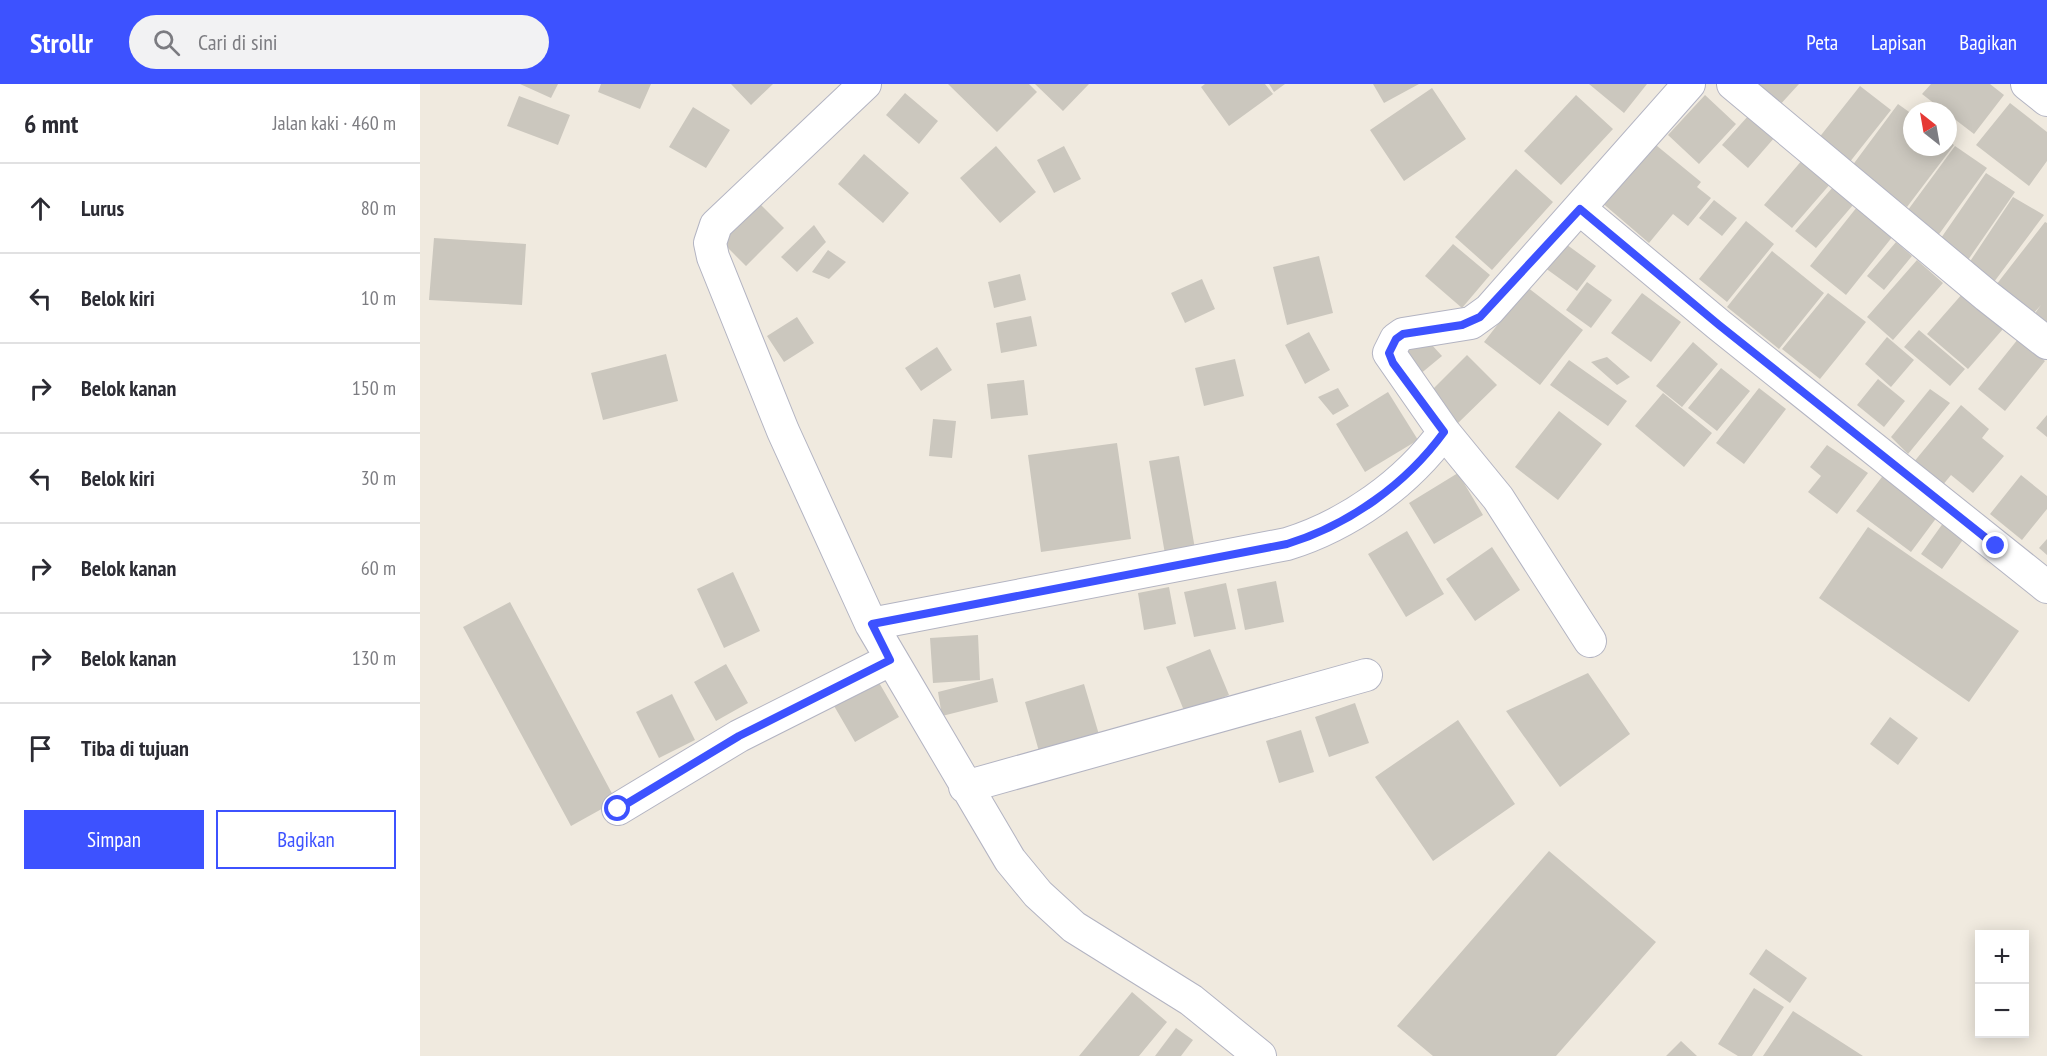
<!DOCTYPE html>
<html lang="id">
<meta charset="utf-8">
<style>
:root{--surface:#fff;--page:#f2f2f3;--text:#2b2b33;--muted:#7c7c81;--line:#e1e1e2;--accent:#3d52ff}
body{margin:0;font-family:"PT Sans Narrow",sans-serif;background:var(--page);color:var(--text)}
.controls{position:absolute;right:18px;bottom:18px;display:grid;overflow:hidden;border-radius:0px;box-shadow:0 3px 15px #0003}
.controls button{width:54px;height:54px;display:grid;place-items:center;padding:0;border:0;border-bottom:2px solid var(--line);background:var(--surface);color:var(--text);font:30px sans-serif}
.compass{position:absolute;left:1483px;top:18px;width:54px;height:54px;border-radius:50%;background:var(--surface);box-shadow:0 3px 15px #0003;rotate:329deg}
.stop{position:absolute;width:18px;height:18px;margin:-14px;border:4px solid #3d52ff;border-radius:50%;background:#fff}
.stop.end{background:#3d52ff;border-color:#fff;box-shadow:0 2px 6px #0008}
.list{margin:0;padding:0;list-style:none}
h2{display:flex;justify-content:space-between;align-items:center;height:78px;margin:0;padding:0 24px;font-size:26px}
h2 small{font-size:20px;font-weight:400;color:var(--muted)}
.list li{display:grid;grid-template-columns:39px 1fr auto;gap:18px;align-items:center;box-sizing:border-box;height:90px;padding:0 24px;border-top:2px solid var(--line)}
.list b{display:block;font-size:22px;white-space:nowrap}
.list em{font-size:20px;font-style:normal;color:var(--muted)}
.actions{display:flex;gap:12px;padding:18px 24px}
.actions a{flex:1;padding:14px 0;border:2px solid var(--accent);border-radius:0px;text-align:center;font-size:21px;color:var(--accent)}
.actions .main{background:var(--accent);color:#fff}
.icon{flex:none;width:33px;height:33px;fill:none;stroke:currentColor;stroke-width:2;stroke-linecap:round;stroke-linejoin:round}
.map{position:relative;flex:none;width:1627px;height:972px;overflow:hidden}
header{display:flex;align-items:center;gap:36px;box-sizing:border-box;height:84px;padding:0 30px;background:var(--accent);color:#fff}
header strong{font-size:28px}
nav{display:flex;gap:33px;margin-inline-start:auto;font-size:21px}
.search{width:420px;height:54px;background:var(--page);display:flex;align-items:center;gap:15px;box-sizing:border-box;padding:0 21px;border-radius:33px;color:var(--muted);font-size:22px}
main{display:flex}
aside{flex:1;background:var(--surface)}
.map>svg:first-child{display:block}
.building{fill:#cbc7be}
.lines{fill:none;stroke-linecap:round;stroke-linejoin:round}
.minor-casing{stroke:#b3b4c2;stroke-width:34}
.minor{stroke:#fff;stroke-width:32}
.route{stroke:#3d52ff;stroke-width:8}
</style>
<header>
<strong>Strollr</strong>
<div class="search"><svg class="icon" aria-label="search" viewBox="0 0 24 24"><circle cx="10" cy="10" r="6"/><path d="M15 15l6 6"/></svg>Cari di sini</div>
<nav><a>Peta</a><a>Lapisan</a><a>Bagikan</a></nav>
</header>
<main>
<aside>
<h2>6 mnt<small>Jalan kaki · 460 m</small></h2>
<ul class="list">
<li><svg class="icon" aria-label="ahead" viewBox="0 0 24 24"><path d="M12 20V5M6 11l6-6 6 6"/></svg><div><b>Lurus</b></div><em>80 m</em></li>
<li><svg class="icon" aria-label="left" viewBox="0 0 24 24"><path d="M17 20v-9H6M10 6l-5 5 5 5"/></svg><div><b>Belok kiri</b></div><em>10 m</em></li>
<li><svg class="icon" aria-label="right" viewBox="0 0 24 24"><path d="M7 20v-9h11M14 6l5 5-5 5"/></svg><div><b>Belok kanan</b></div><em>150 m</em></li>
<li><svg class="icon" aria-label="left" viewBox="0 0 24 24"><path d="M17 20v-9H6M10 6l-5 5 5 5"/></svg><div><b>Belok kiri</b></div><em>30 m</em></li>
<li><svg class="icon" aria-label="right" viewBox="0 0 24 24"><path d="M7 20v-9h11M14 6l5 5-5 5"/></svg><div><b>Belok kanan</b></div><em>60 m</em></li>
<li><svg class="icon" aria-label="right" viewBox="0 0 24 24"><path d="M7 20v-9h11M14 6l5 5-5 5"/></svg><div><b>Belok kanan</b></div><em>130 m</em></li>
<li><svg class="icon" aria-label="arrive" viewBox="0 0 24 24"><path d="M6 21V4h12l-3 4 3 4H6"/></svg><div><b>Tiba di tujuan</b></div></li>
</ul>
<div class="actions"><a class="main">Simpan</a><a>Bagikan</a></div>
</aside>
<div class="map">
<svg width="1627" height="972" viewBox="0 0 1627 972">
<rect width="100%" height="100%" fill="#f0eadf"/>
<!-- building -->
<path class="building" d="M100,0h38l-7,14z
M181,0h50l-11,25 -42,-17z
M311,0h42l-22,21z
M528,0h81l8,8 -40,40z
M615,0h54l-26,27z
M785,0h60l8,10 -44,32 -28,-39z
M849,0h16l-11,8z
M953,0h46l-35,19z
M1169,0h58l-23,29z
M1330,0h49l-22,24z
M1511,0h59l14,11 -30,39 -26,-20v-3h-4l-22,-17z
M1440,2l31,24 -42,53 -31,-24z
M1012,4l34,51 -62,42 -34,-51z
M485,9l33,28 -19,23 -33,-29z
M1156,11l37,34 -52,56 -37,-34z
M1285,11l31,29 -37,40 -31,-29z
M99,12l51,19 -12,30 -51,-19z
M1590,19l37,29v29l-18,25 -53,-41z
M1478,20l14,10v33h36v-6l6,4 -47,62 -55,-41z
M273,23l37,23 -24,38 -37,-21z
M1329,31l26,22 -27,31 -26,-23z
M1231,57l50,41 -4,5 14,11 -23,28 -15,-12 -24,29 -49,-42z
M576,62l40,46 -36,31 -40,-45z
M644,62l17,33 -27,14 -17,-33z
M1535,62l32,22 -50,69 -32,-23z
M444,70l45,39 -26,30 -45,-39z
M1383,75l28,24 -39,45 -28,-23z
M1096,85l37,33 -61,68 -37,-33z
M1566,89l29,19 -47,68 -29,-19z
M1413,103l20,18 -37,43 -21,-17z
M1593,113l31,18 -50,67 -25,-19z
M1294,116l23,18 -15,18 -23,-18z
M337,117l27,27 -38,38 -27,-27z
M1437,123l36,29 -47,59 -36,-29z
M1326,137l28,23 -47,58 -28,-23z
M1625,138l2,1v103l-14,-10 8,-11 -8,9 -37,-29z
M394,141l12,17 -29,30 -16,-15z
M14,154l92,6 -4,61 -93,-5z
M1139,155l37,27 -19,25 -36,-26z
M1476,158l16,14 -28,34 -17,-14z
M1033,160l37,31 -28,33 -37,-32z
M408,166l18,12 -17,17 -17,-7z
M1352,167l52,42 -45,56 -52,-42z
M899,172l14,57 -46,12 -14,-58z
M1497,176l26,23 -50,57 -26,-23z
M600,190l6,26 -32,8 -6,-26z
M782,195l13,30 -30,14 -14,-30z
M1167,198l25,18 -21,28 -25,-18z
M1107,203l56,43 -43,55 -56,-43z
M1222,209l39,29 -30,40 -40,-29z
M1408,209l38,29 -46,57 -38,-30z
M1543,209l40,36 -35,40 -41,-35z
M611,232l6,30 -36,7 -5,-30z
M377,233l17,26 -30,19 -17,-26z
M1499,246l46,39 -15,17 -46,-39z
M889,248l21,38 -25,14 -20,-39z
M1001,249l21,23 -23,19 -20,-23z
M1467,253l27,23 -23,27 -26,-23z
M1598,255l27,22 -40,50 -27,-22z
M1273,258l25,22 -36,43 -26,-21z
M517,263l15,23 -31,21 -16,-23z
M246,270l12,47 -75,19 -12,-47z
M1047,271l30,30 -42,41 -29,-30z
M1187,273l23,20 -13,8 -26,-23z
M815,275l9,37 -40,10 -9,-38z
M1149,276l58,41 -19,25 -58,-41z
M1301,284l29,23 -33,40 -29,-23z
M1458,295l27,22 -21,26 -27,-22z
M604,296l4,35 -37,4 -4,-35z
M918,304l11,18 -16,9 -15,-18z
M1339,304l27,21 -42,55 -28,-21z
M1510,305l20,14 -42,51 -17,-17z
M968,308l30,48 -53,32 -29,-48z
M1243,309l49,40 -28,34 -49,-41z
M1541,321l28,24 -7,9 22,18 -31,37 -22,-18 -9,11 -29,-23z
M1139,327l43,33 -44,56 -43,-33z
M1627,331v22l-11,-9z
M513,335l23,2 -4,37 -23,-2z
M697,359l14,96 -90,13 -13,-97z
M1407,361l41,28 -31,41 -29,-22 13,-16 -11,-9z
M759,372l16,93 -30,5 -16,-93z
M1038,389l25,42 -49,29 -25,-41z
M1465,389l55,40 -29,39 -55,-41z
M1601,391l26,21v13l-25,31 -32,-26z
M1526,435l21,15 -25,35 -21,-15z
M1448,443l151,104 -50,71 -150,-104z
M987,447l37,63 -38,23 -38,-63z
M1627,455v16l-8,-7z
M1072,463l28,43 -45,31 -29,-42z
M313,488l27,59 -36,17 -27,-59z
M856,497l8,41 -39,8 -8,-41z
M806,499l10,46 -42,8 -10,-45z
M749,503l7,37 -32,6 -6,-37z
M90,518l106,199 -45,25 -108,-199z
M558,551l2,45 -47,3 -3,-45z
M790,565l19,46 -44,18 -19,-46z
M306,580l22,39 -32,18 -22,-39z
M1168,589l42,61 -70,53 -54,-76z
M454,590l25,43 -44,25 -25,-43z
M573,594l5,24 -56,14 -4,-24z
M664,600l16,54 -60,17 -15,-53z
M252,610l23,46 -36,18 -23,-46z
M935,619l14,40 -40,14 -14,-40z
M1470,633l28,21 -20,27 -28,-21z
M1038,636l57,84 -82,57 -58,-84z
M881,646l13,42 -35,11 -13,-42z
M1129,767l107,91 -100,114h-123l-36,-30z
M1346,865l41,29 -17,25 -41,-29z
M1334,904l30,19 -32,49h-14l-20,-12z
M712,908l35,30 -28,34h-60z
M1373,927l70,45h-100z
M756,944l17,12 -12,16h-26z
M1261,957l16,15h-31z"/>
<g class="lines">
<defs>
<path id="minor" d="M445,0l-149,141 -6,18 3,14 70,174 88,193 139,236 28,34 36,33 117,73 69,56
M1313,0l254,212 60,47
M1607,0l20,16
M1160,125l139,116 328,262
M451,540l416,-80c61,-19 119,-60 157,-112
M1170,557l-92,-143 -54,-66 -55,-79 7,-14 7,-5 68,-11 18,-13 200,-226
M545,703l401,-112
M198,725l121,-73 151,-76"/>
</defs>
<!-- minor casing -->
<use href="#minor" class="minor-casing"/>
<!-- minor -->
<use href="#minor" class="minor"/>
</g>
<g class="lines">
<!-- route -->
<path class="route" d="M198,725l121,-73 151,-76 -18,-36 415,-80c62,-19 119,-60 157,-112l-51,-69 -4,-10 7,-14 7,-5 59,-9 18,-8 100,-108 139,116 277,221"/>
</g>
</svg>
<div class="controls">
<button>+</button>
<button>−</button>
</div>
<svg class="compass" viewBox="-18 -18 36 36"><path d="M0-13l5 13h-10z" fill="#e53935"/><path d="M0 13l5-13h-10z" fill="#7c7c81"/></svg>
<div class="stop" style="left:198px;top:725px"></div>
<div class="stop end" style="left:1576px;top:462px"></div>
</div>
</main>
